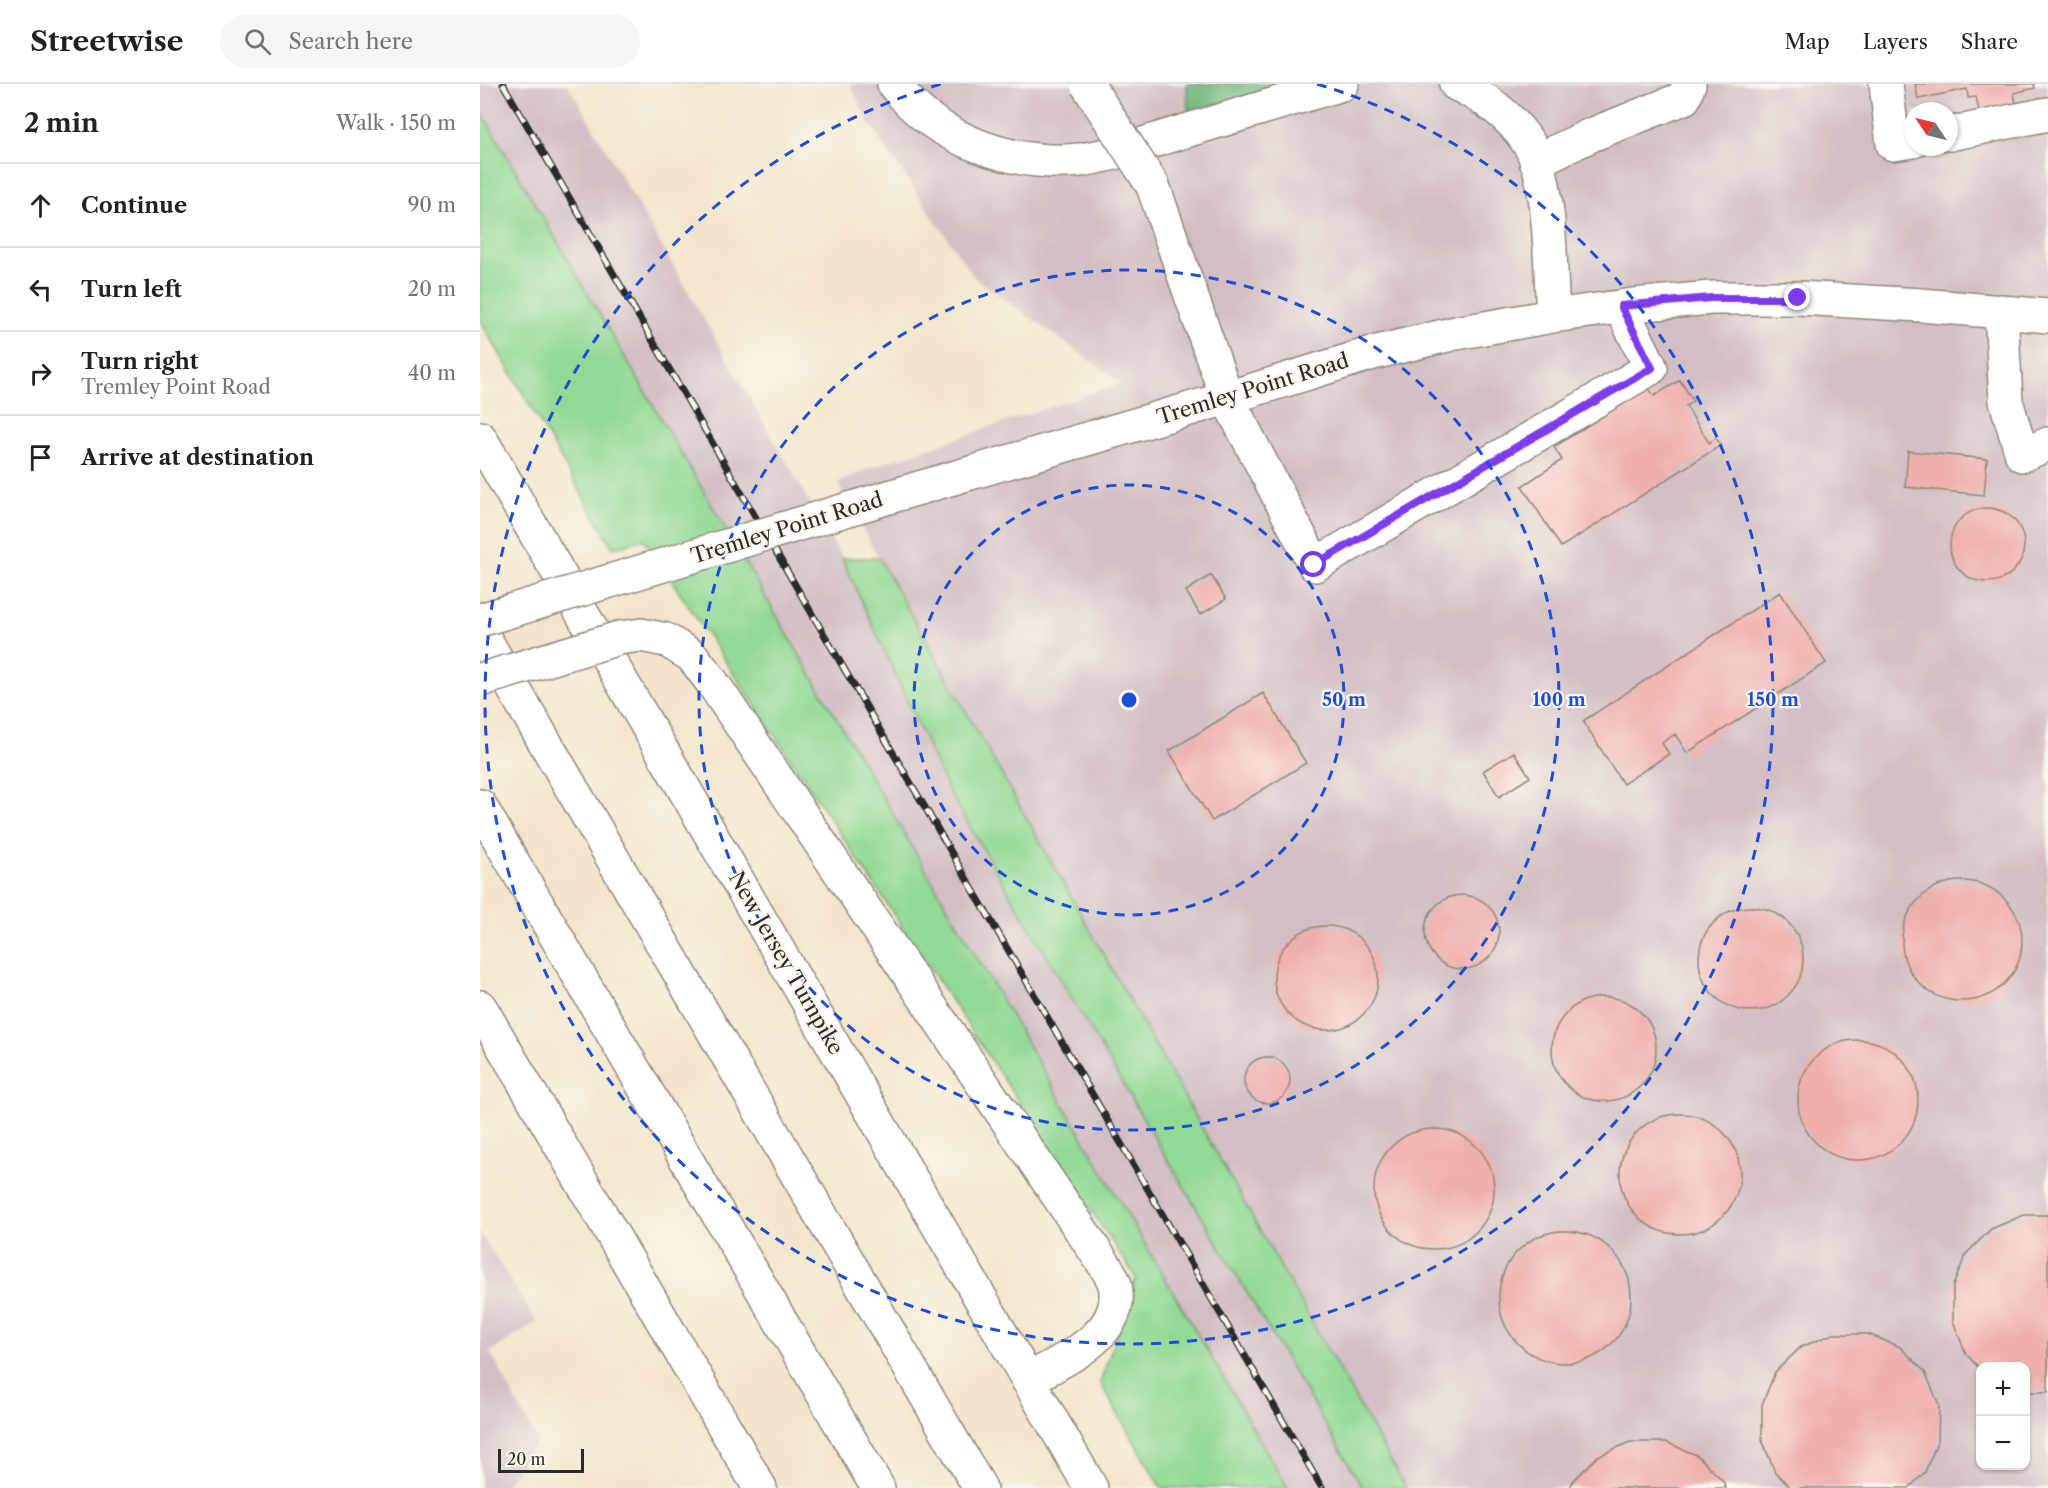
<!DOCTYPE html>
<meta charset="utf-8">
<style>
:root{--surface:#fff;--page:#f6f6f6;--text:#202124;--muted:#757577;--line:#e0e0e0}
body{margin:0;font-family:"Libre Caslon Text",serif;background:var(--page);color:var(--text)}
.controls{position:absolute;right:18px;bottom:18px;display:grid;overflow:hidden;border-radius:12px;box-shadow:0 2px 4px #0004}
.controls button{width:54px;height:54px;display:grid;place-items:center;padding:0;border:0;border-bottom:2px solid var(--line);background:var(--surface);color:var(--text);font:30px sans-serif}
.compass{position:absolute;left:1424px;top:18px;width:54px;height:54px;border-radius:50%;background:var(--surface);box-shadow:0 2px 4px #0004;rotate:305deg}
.scale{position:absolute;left:18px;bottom:15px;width:86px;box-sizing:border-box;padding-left:6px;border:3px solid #2b2b2b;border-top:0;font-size:16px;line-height:21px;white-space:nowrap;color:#2b2b2b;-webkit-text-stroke:4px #fbf7ec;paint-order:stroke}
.stop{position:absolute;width:18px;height:18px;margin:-14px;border:4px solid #7c3aed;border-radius:50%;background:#fff}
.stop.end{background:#7c3aed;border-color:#fff;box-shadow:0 2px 6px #0008}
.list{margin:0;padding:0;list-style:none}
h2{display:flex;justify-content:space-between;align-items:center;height:78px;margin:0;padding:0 24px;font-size:26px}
h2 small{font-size:20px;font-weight:400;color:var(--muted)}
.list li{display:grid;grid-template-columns:39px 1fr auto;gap:18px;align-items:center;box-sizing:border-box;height:84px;padding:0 24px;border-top:2px solid var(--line)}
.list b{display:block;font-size:22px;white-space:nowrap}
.list p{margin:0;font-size:20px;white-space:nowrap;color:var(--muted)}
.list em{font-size:20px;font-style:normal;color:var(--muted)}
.icon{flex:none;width:33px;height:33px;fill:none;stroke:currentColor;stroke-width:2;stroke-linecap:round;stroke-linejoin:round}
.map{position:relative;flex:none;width:1568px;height:1404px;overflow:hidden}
header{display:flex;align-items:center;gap:36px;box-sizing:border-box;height:84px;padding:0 30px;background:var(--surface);border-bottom:2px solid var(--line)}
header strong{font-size:28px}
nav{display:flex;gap:33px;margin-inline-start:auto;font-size:21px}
.search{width:420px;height:54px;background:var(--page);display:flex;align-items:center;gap:15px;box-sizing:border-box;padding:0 21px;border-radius:33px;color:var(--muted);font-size:22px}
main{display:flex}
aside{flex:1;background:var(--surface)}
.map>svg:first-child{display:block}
.industrial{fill:#d2bec3;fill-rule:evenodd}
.green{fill:#91d994;stroke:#5e8260;stroke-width:1.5}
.forest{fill:#74b97e;stroke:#507254;stroke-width:1.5}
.building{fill:#efafad}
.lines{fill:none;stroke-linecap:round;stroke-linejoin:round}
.minor-casing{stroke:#8f887b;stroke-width:36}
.highway-casing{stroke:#8f887b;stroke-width:36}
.minor{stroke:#fff;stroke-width:33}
.highway{stroke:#fff;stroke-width:33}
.rail-casing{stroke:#2b2b2b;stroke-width:7}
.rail{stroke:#fbf7ec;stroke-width:4.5;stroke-dasharray:14;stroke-linecap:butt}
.minor-bridge-casing{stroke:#8f887b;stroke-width:36;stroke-linecap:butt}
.minor-bridge{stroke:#fff;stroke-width:33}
.route{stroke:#7c3aed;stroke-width:8}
.ring{fill:none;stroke:#1d4ed8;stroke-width:3;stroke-dasharray:10 8}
.labels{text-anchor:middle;stroke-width:4.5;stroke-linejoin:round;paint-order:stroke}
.street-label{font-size:21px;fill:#2b2b2b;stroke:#fbf7ec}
.centre{fill:#1d4ed8;stroke:#fbf7ec;stroke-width:3}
.ring-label{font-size:18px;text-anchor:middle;font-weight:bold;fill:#1d4ed8;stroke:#fbf7ec;stroke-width:4.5;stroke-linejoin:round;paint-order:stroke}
</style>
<header>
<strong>Streetwise</strong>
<div class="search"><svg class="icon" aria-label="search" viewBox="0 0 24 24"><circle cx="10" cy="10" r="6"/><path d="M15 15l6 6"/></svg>Search here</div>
<nav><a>Map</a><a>Layers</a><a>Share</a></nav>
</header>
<main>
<aside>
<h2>2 min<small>Walk · 150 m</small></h2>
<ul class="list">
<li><svg class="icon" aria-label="ahead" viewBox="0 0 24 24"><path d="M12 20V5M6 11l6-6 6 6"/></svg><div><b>Continue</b></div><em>90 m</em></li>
<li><svg class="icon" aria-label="left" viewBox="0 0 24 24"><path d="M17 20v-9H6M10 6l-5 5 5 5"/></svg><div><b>Turn left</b></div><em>20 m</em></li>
<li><svg class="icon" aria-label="right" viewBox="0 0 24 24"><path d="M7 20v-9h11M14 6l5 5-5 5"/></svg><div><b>Turn right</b><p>Tremley Point Road</p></div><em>40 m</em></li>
<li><svg class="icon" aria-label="arrive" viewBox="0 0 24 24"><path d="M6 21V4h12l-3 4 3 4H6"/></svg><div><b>Arrive at destination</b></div></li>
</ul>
</aside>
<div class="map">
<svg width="1568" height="1404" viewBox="0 0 1568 1404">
<rect width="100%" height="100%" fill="#fbf7ec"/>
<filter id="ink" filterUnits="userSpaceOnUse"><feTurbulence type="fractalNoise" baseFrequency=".0167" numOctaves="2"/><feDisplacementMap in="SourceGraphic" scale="12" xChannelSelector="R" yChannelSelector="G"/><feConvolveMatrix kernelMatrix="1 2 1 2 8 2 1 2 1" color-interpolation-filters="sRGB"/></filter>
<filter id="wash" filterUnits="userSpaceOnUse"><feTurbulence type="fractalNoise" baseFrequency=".008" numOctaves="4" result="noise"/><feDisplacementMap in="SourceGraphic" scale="24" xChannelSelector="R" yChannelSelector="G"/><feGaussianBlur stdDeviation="1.35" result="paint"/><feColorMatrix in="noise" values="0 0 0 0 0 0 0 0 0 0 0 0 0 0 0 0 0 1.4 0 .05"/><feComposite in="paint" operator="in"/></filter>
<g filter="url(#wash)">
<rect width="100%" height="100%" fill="#f3e5cb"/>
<!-- industrial -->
<path class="industrial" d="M0,0h88l274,474 106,232 415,698h-75l-808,-1378z
M369,0h338l1,25 119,-25h741v1404h-642l-558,-984 -10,-21 29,-14 254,-86 -147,-106 -103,-151zM1433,27h36v36h-36zM1500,1282h46v100h-46z
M0,1149l57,89 -47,30 48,89 -35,47h-23z"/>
<!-- green -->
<path class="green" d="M0,26l808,1378h-127l-61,-105 36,-105 -492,-739 -31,9 -133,-228z
M362,474h37l527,930h-43l-415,-698z"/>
<!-- forest -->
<path class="forest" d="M707,0h120l-119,26z"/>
<g id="blocks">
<!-- building -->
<path class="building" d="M1435,0h119l1,4 -21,5 3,16 -37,8 -4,-20 -8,1 -1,-9 -49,10z
M1200,296l13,21 -7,5 23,37 7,-5 5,7 -160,102 -39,-61 40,-26 -8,-13 94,-60 6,9z
M1428,367l79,8 -3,36 -79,-8z
M1470 461a37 37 0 1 1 74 0a37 37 0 1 1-74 0Z
M731,491l15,24 -26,16 -14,-24z
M1300,508l46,71 -139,90 -12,-19 -13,9 7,11 -46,30 -40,-63z
M783,609l43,70 -94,58 -43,-70z
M1034,668l16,25 -31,20 -16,-26z
M1422 857a60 60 0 1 1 120 0a60 60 0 1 1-120 0Z
M945 848a37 37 0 1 1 74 0a37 37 0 1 1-74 0Z
M1219 875a52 52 0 1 1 104 0a52 52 0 1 1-104 0Z
M794 894a52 52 0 1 1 104 0a52 52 0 1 1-104 0Z
M1072 965a52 52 0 1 1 104 0a52 52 0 1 1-104 0Z
M1318 1016a60 60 0 1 1 120 0a60 60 0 1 1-120 0Z
M764 996a23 23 0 1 1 46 0a23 23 0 1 1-46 0Z
M1140 1090a60 60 0 1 1 120 0a60 60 0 1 1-120 0Z
M894 1105a60 60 0 1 1 120 0a60 60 0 1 1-120 0Z
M1544,1131h24v177h-22v-26h-46v3l-14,-15 -13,-33v-35l13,-32 25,-25z
M1019 1213a66 66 0 1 1 132 0a66 66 0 1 1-132 0Z
M1353,1250h35l32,13 25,25 14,33 -1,35 -13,32 -16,16h-118l-16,-16 -13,-32v-35l13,-33 26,-25z
M1150,1358h36l32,14 25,25 3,7h-156l3,-7 25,-25z"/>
</g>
</g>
<g filter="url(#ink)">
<use href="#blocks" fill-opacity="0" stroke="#8f887b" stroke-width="1.5"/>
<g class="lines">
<defs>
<path id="minor" d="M414,0c40,55 119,83 186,76 31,-4 62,-16 92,-25 57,-17 113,-34 170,-51
M976,0c31,14 55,32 73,60 23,36 21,129 24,172
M1406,0l7,60 20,-3
M1469,50l99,-20
M1056,77l55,-26 93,-37 5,-14
M1521,227l5,90 16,54 26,-11
M728,260l19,54 88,167 336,-197 -30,-61
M439,404l308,-90 146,-45 83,-20 97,-17 80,-11 78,-7h87l123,7 127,11
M186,556l26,16 20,26 392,582c4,6 9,14 11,21 11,50 -53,75 -87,95"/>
<path id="highway" d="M0,354l611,1050
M0,547l500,857
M0,722l398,682
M0,923l280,481"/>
</defs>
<!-- minor casing -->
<use href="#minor" class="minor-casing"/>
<!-- highway casing -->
<use href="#highway" class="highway-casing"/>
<!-- minor -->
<use href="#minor" class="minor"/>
<!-- highway -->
<use href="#highway" class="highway"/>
<defs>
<path id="rail" d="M23,0l819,1404"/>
</defs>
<!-- rail casing -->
<use href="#rail" class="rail-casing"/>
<!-- rail -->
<use href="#rail" class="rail"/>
<defs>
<path id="minor-bridge" d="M607,0l66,102 55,158
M0,536l439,-132
M0,596l139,-42 22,-3 25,5"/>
</defs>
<!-- minor-bridge casing -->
<use href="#minor-bridge" class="minor-bridge-casing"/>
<!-- minor-bridge -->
<use href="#minor-bridge" class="minor-bridge"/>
</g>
</g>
<g class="lines" filter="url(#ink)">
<!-- route -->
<path class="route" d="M834,481l338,-197 -31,-62 90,-8h87"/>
</g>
<!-- distance rings -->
<g class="ring">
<circle cx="649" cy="616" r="215"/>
<circle cx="649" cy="616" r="430"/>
<path d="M837 0A644 644 0 1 1 461 0"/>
</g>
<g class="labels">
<!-- street labels -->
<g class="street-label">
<text transform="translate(773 305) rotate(-17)" y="7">Tremley Point Road</text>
<text transform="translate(307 444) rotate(-17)" y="7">Tremley Point Road</text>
<text transform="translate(306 879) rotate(60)" y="7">New Jersey Turnpike</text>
</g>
</g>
<circle cx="649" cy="616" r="9" class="centre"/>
<g class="ring-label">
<text x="864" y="622">50 m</text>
<text x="1079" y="622">100 m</text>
<text x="1293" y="622">150 m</text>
</g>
</svg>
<div class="controls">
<button>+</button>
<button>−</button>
</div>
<svg class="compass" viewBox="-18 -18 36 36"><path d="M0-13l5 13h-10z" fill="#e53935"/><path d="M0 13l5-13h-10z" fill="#757577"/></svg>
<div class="scale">20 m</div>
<div class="stop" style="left:834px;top:481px"></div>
<div class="stop end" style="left:1318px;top:214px"></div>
</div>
</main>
